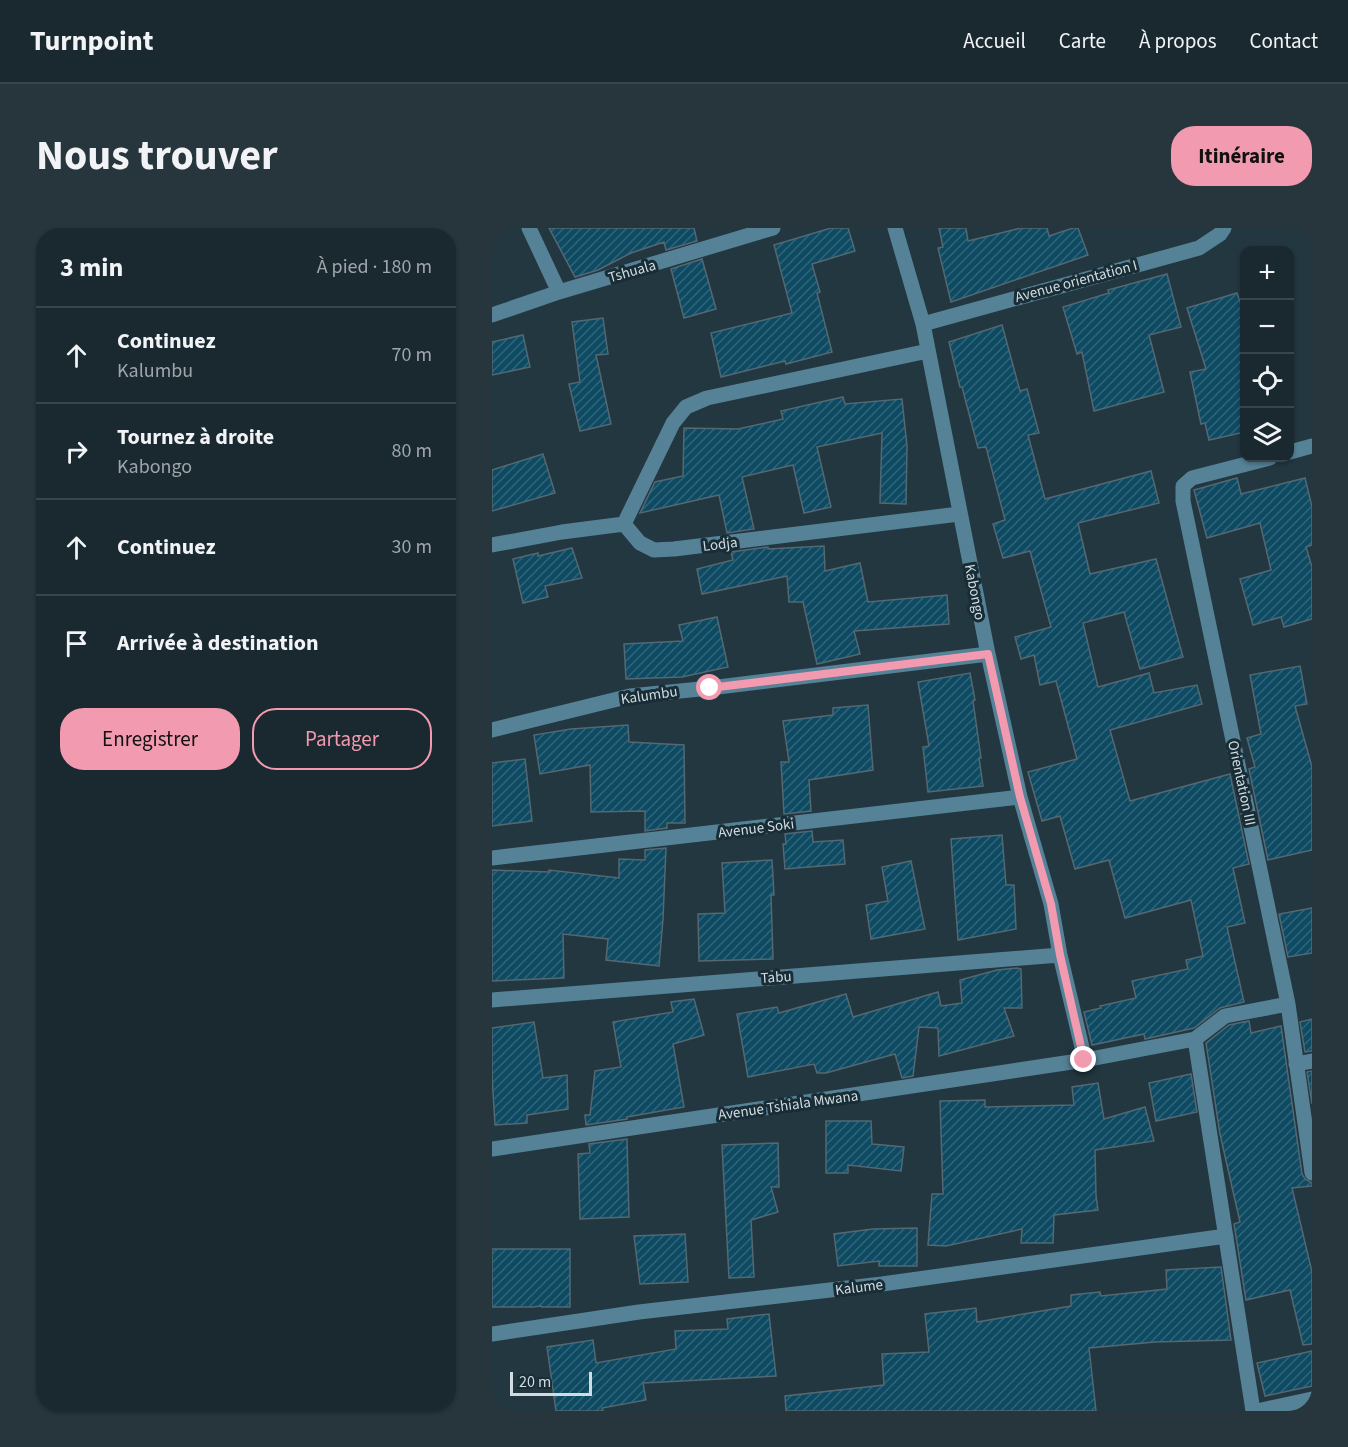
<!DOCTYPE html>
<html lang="fr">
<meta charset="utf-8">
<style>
:root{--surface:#1a2930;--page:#27353c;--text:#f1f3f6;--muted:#9fa6ab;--line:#38454c;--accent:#f29ab0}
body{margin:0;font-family:"Source Sans 3",sans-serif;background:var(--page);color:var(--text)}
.controls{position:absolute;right:18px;top:18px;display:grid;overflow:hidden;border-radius:12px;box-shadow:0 2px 4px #0004}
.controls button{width:54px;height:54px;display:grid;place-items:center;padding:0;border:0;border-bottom:2px solid var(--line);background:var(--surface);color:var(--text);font:30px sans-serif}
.scale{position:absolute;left:18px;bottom:15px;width:82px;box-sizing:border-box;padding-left:6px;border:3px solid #d0dce2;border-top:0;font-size:16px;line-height:21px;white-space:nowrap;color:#d0dce2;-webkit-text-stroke:4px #192d36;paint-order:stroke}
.stop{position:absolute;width:18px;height:18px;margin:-14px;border:4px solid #f29ab0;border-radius:50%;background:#fff}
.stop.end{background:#f29ab0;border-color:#fff;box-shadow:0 2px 6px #0008}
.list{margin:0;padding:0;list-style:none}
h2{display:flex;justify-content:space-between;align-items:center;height:78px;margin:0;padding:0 24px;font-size:26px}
h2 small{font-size:20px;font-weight:400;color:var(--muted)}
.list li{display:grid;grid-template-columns:39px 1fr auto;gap:18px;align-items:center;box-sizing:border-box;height:96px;padding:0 24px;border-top:2px solid var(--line)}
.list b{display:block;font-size:22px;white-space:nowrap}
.list p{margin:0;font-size:20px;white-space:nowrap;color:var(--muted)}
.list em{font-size:20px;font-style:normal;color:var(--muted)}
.actions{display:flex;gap:12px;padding:18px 24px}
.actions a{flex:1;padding:14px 0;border:2px solid var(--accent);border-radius:24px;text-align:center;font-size:21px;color:var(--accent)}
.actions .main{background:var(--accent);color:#111}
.icon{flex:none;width:33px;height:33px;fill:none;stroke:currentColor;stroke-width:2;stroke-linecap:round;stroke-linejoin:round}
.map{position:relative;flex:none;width:820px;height:1183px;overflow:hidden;border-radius:24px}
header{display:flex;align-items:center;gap:36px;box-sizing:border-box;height:84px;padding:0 30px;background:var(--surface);border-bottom:2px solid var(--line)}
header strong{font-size:28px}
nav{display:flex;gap:33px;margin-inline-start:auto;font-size:21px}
.intro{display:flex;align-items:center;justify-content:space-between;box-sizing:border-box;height:144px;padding:0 36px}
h1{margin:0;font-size:42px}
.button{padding:15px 27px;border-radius:24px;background:var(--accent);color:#111;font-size:21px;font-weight:700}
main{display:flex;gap:36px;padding:0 36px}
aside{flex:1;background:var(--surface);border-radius:24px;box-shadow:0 2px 4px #0004}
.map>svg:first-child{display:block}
.building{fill:url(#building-hatch);stroke:#536873;stroke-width:1.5}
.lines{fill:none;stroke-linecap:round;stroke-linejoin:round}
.minor{stroke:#558297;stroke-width:15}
.route{stroke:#f29ab0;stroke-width:8}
.labels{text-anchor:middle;stroke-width:6;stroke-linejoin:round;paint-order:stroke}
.street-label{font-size:15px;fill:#d0dce2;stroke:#192d36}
</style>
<header>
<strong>Turnpoint</strong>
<nav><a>Accueil</a><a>Carte</a><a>À propos</a><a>Contact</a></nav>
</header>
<div class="intro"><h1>Nous trouver</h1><a class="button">Itinéraire</a></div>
<main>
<aside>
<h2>3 min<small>À pied · 180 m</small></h2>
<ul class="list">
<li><svg class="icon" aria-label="ahead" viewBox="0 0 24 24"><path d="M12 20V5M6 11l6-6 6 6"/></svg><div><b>Continuez</b><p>Kalumbu</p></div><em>70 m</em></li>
<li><svg class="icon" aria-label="right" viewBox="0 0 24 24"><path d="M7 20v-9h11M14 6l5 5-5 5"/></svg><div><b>Tournez à droite</b><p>Kabongo</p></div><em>80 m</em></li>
<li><svg class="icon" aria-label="ahead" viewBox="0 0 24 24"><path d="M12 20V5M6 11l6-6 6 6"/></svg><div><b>Continuez</b></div><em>30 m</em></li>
<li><svg class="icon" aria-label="arrive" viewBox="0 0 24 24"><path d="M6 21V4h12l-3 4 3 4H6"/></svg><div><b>Arrivée à destination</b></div></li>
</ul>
<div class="actions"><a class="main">Enregistrer</a><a>Partager</a></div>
</aside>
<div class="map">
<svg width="820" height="1183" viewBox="0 0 820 1183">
<defs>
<pattern id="building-hatch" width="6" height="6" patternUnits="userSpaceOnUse" patternTransform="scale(1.5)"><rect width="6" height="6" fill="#0e4b63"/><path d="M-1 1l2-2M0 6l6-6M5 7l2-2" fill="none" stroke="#306479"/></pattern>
</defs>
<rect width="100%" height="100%" fill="#233740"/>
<!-- building -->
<path class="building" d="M57,0h145l3,13 -31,9 -2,-8 -33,11 -33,17 -23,7z
M339,0h17l7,23 -43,13 8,28 -3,1 15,59 -46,12 -1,-3 -64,16 -10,-44 81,-20 -18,-68z
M447,0h27l2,13 53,-13h26l2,8 24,-8h5l10,27 -137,47 -13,-54 5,-1z
M210,31l14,50 -32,9 -13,-49z
M675,46l14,53 -32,8 15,57 -70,19 -12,-59 -5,2 -14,-47 46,-14 -1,-3z
M745,65l8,23v116l-36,8 -4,-17 -4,1 -11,-52 16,-3 -19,-61z
M111,90l5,36 -12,1 15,69 -31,7 -11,-47 11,-2 -8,-60z
M510,97l18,66 7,-2 12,44 -11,2 17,64 106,-28 8,32 -81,20 12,51 66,-15 27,98 -43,12 -16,-57 -41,11 15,64 51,-14 5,20 43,-8 5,19 -92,26 20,71 100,-27 19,90 -16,4 12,55 -18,4 17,75 -24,6 -26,20 -49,11 -1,-5 -52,11 -8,-33 17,-4 -1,-2 36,-8 -4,-17 56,-12 -2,-9 17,-4 -12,-56 -66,18 -16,-58 -34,9 -15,-53 -18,5 -14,-49 49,-13 -21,-78 -16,4 -6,-30 -13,4 -6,-22 36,-10 -21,-76 -27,7 -10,-34 12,-4 -19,-73 -8,1 -16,-61h-2l-11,-45z
M31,107l7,32 -38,8v-33z
M351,169l2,7 57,-5 5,47 -1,58 -26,-1 2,-70 -65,14 14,60 -27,6 -11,-48 -51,12 12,52 -27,4 -8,-38 -79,18 15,-31 28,-6 1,-48 54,1 45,-10 -2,-8z
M51,226l12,39 -63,18v-41z
M745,250l4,16 64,-16 7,29v38l-6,2 6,20v52l-28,8 -3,-10 -28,8 -13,-46 31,-9 -11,-47 -53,15 -13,-48z
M332,318l1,25 35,-8 8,39 79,-7 2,29 -95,7 6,23 -43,10 -14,-62h-14l-2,-26 -85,18 -5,-25 36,-9 -2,-8 37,-5v2z
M80,320l10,30 -37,8 3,11 -25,6 -10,-44 25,-6v3z
M225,389l11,50 -46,10 -56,2 -2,-35 59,-3 -4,-16z
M808,438l7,38 -12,2 17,61v83l-44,10 -19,-91 6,-2 -8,-29 14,-4 -11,-59z
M478,445l5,27 -2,1 8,57h-2l4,28 -55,6 -5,-45 6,-1 -11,-64z
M376,477l5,65 -64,10 2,31 -27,3 -3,-52h8l-6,-41 50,-6v-7z
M136,497l1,17 55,3 1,78h-18v5l-22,3v-20l-54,1 -1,-47 -50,9 -6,-39 37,-6z
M33,531l7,62 -40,5v-63z
M320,603l1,11 30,-2 2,24 -60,5 -2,-25h3l-1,-10z
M510,607l4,50h8l2,44 -58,11 -7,-101z
M174,620l-3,71 -4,47 -53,-6 2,-21 -45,-5 1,44 -72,3v-111l57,2v-2l70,8v-19l26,1v-10z
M280,632l2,35h-3l2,64 -74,2 -1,-47 27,-1 -3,-50z
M419,633l14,68 -54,10 -5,-34 22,-4 -6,-34z
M820,680v45l-24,4 -9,-43z
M525,740l4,1 1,39h-18l10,28 -75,20 -1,-28 -19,-1 -6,49 -11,2 -7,-24 -69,19h-9l-3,-9 -66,13 -11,-63 40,-7 2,6 67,-19 7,23 85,-25 3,14 21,-3 -2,-23 37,-10z
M202,771l10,36 -31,9 11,63 -57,10v2l-41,6 -1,-10h5l5,-44 26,-4 -8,-45 60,-10 -2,-10z
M820,791v32l-7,1 -5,-30z
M757,793l2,12 30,-7 21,148 3,5 7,4v3l-20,2 20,84v72l-9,1 -13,-55 -44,10 -12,-76 6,-2 -20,-88 -14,-91 23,-18z
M42,794l9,56 24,-3 1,34 -41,6v8l-32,2 -3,-49v-48z
M820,843v33l-5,-32z
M699,846l6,38 -41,9 -7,-38z
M606,855l6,36 41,-12 9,34 -59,9 1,45 2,15 -44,5 -1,28h-32l1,-14 -76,17 -18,-1 4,-51h11l-3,-93 45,-1v7l89,-2 -2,-18z
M334,893h45l1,23 32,3 -3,24 -53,-6v8h-22z
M135,911l2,78 -49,2 -2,-65 12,-1 -1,-9z
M286,915l1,44h-8l7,25 -27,8 3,57 -25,1 -7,-133z
M425,1000v38h-38v-5l-41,5 -4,-32 39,-5z
M193,1006l3,48 -48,2 -6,-48z
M0,1021h78v58h-28l-1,-1 -8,1h-41z
M729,1039l10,73 -76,2 -66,6 7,63h-310l-1,-15 99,-11 -2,-31 47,-2 -4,-38 51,-6 1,14 94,-16v-11l29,-3 1,4 66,-7 -1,-19z
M277,1086l7,62 -133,7 3,17 -44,8 1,3h-47l-9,-64 46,-7 3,23 80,-14 -1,-18 53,-2 -1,-10z
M820,1123v35l-47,10 -8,-33z"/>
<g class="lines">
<!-- minor -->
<path class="minor" d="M37,0l30,64
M403,0l28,96 65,330 32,143 31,107 9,51 25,105
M0,87l67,-23 214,-64
M431,96l276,-76 21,-14 4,-6
M798,224l22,-6
M778,230l-78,20 -9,8v15l105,503 24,169
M132,296l49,-101 13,-16 21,-9 221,-47
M0,317l70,-13 62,-8 16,19 14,7 20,-1 285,-35
M0,502l138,-34 80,-8 278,-34
M0,630l528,-61
M0,772l568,-45
M703,811l30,-23 63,-12
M804,836l16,-3
M0,921l593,-89 110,-21 58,372
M0,1106l147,-22 243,-28 344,-48
M765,1183l55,-12"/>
</g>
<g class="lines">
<!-- route -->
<path class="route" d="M218,460l278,-34 32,143 31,107 9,51 24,105"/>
</g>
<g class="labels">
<!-- street labels -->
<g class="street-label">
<text transform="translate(140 43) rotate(-16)" y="5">Tshuala</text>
<text transform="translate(584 53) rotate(-15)" y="5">Avenue orientation I</text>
<text transform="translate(228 316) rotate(-7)" y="5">Lodja</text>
<text transform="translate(483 364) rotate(79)" y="5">Kabongo</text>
<text transform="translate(157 467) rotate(-8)" y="5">Kalumbu</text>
<text transform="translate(750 555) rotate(78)" y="5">Orientation III</text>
<text transform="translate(264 600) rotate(-7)" y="5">Avenue Soki</text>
<text transform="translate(284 749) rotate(-4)" y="5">Tabu</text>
<text transform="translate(296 877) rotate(-8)" y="5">Avenue Tshiala Mwana</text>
<text transform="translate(367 1059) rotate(-7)" y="5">Kalume</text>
</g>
</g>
</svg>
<div class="controls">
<button>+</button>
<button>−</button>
<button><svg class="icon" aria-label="locate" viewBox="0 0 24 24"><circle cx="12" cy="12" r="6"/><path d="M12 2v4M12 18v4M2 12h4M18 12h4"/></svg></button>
<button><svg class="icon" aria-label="layers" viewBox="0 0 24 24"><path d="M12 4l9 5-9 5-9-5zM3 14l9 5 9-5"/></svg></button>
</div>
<div class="scale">20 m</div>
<div class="stop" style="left:218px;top:460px"></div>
<div class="stop end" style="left:592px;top:832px"></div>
</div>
</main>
